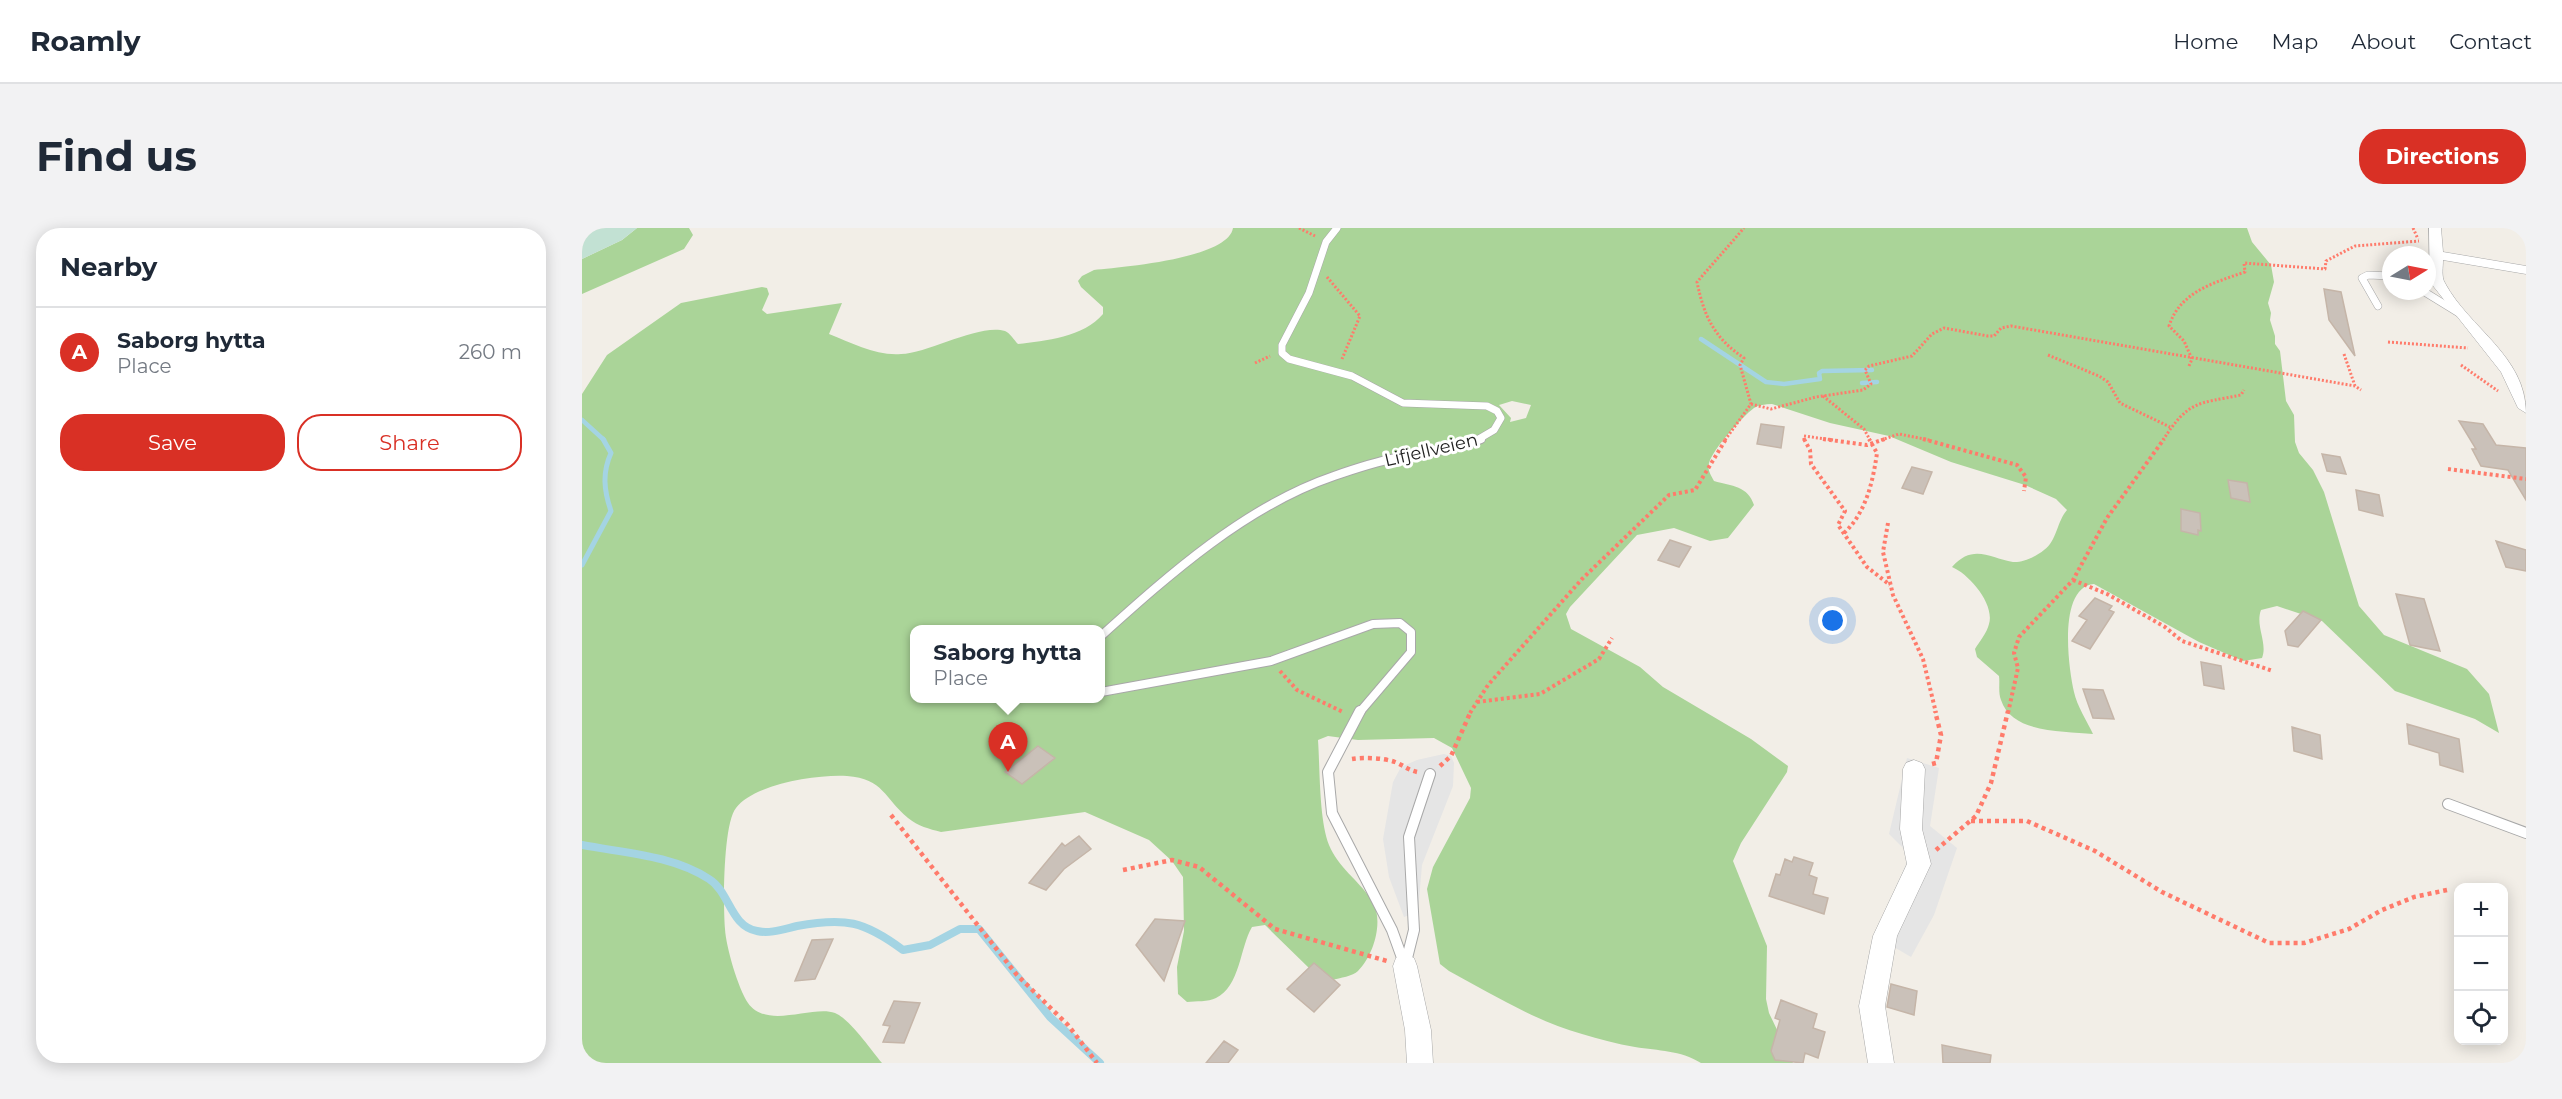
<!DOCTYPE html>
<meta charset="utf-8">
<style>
:root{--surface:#fff;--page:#f2f2f3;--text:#1f2937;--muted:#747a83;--line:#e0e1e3;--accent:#d93025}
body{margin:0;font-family:Montserrat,sans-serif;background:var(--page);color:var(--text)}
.controls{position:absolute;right:18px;bottom:18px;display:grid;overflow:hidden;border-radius:12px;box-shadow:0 3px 15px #0003}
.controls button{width:54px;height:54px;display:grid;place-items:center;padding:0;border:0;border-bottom:2px solid var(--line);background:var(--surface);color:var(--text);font:30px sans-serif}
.compass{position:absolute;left:1800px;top:18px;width:54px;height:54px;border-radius:50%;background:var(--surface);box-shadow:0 3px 15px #0003;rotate:80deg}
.you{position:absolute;left:1251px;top:393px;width:21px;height:21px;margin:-15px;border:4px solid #fff;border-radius:50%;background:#1a73e8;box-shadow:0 0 0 9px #1a73e833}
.badge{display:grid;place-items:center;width:39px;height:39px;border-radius:50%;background:var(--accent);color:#fff;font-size:20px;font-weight:700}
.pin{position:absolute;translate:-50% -50px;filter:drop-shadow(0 2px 3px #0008)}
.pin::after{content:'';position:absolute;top:32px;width:21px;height:18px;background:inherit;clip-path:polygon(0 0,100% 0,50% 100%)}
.popup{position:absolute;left:328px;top:397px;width:195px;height:78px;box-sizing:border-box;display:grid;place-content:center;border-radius:12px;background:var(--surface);filter:drop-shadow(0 2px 4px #0005);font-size:20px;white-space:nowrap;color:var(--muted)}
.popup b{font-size:22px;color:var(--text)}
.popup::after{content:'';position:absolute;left:50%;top:100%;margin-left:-12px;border:12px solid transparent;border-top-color:var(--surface)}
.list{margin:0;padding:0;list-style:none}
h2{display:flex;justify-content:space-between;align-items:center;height:78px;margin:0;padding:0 24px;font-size:26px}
h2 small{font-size:20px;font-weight:400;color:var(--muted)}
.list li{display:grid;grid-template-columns:39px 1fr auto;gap:18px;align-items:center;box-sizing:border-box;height:90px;padding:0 24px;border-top:2px solid var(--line)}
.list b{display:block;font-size:22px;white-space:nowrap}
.list p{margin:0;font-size:20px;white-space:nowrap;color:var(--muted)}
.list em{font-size:20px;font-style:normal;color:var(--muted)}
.actions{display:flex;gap:12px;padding:18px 24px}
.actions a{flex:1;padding:14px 0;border:2px solid var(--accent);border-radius:24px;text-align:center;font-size:21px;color:var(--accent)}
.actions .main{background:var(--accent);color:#fff}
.icon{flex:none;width:33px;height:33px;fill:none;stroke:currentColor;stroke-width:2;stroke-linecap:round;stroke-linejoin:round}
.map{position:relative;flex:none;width:1944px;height:835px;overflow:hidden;border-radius:24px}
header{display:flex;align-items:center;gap:36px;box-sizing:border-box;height:84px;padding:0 30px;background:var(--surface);border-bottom:2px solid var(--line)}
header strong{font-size:28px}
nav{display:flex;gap:33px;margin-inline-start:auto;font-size:21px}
.intro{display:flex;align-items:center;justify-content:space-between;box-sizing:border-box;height:144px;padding:0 36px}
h1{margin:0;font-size:42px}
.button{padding:15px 27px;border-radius:24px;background:var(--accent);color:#fff;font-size:21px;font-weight:700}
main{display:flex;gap:36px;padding:0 36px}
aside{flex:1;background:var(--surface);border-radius:24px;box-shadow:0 3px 15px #0003}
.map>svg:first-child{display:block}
.forest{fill:#aad498;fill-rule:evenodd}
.wetland{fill:#c2e1d3}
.parking{fill:#e5e5e5}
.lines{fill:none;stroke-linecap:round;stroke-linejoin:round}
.stream-far2{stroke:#a4d4e3;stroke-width:4.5}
.stream-far1{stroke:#a4d4e3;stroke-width:5}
.stream{stroke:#a4d4e3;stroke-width:8}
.building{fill:#cac1b9;stroke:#c5b5a8;stroke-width:1.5}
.service-far2-casing{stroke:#a8a8a8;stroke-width:8}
.service-far1-casing{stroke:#a8a8a8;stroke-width:10}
.service-casing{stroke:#a8a8a8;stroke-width:12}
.minor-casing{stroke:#a8a8a8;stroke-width:1}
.path-far2{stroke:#ff7b6b;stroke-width:3;stroke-dasharray:2 2;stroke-linecap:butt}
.path-far1{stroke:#ff7b6b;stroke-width:4;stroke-dasharray:3 3;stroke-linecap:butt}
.path{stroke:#ff7b6b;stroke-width:4.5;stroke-dasharray:4 4;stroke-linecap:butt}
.service-far2{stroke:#fff;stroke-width:7}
.service-far1{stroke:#fff;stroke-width:8}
.service{stroke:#fff;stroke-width:10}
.minor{fill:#fff;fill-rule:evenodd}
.labels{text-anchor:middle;stroke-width:6;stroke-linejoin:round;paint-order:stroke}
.street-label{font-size:18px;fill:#212121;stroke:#fff}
</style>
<header>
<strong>Roamly</strong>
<nav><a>Home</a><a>Map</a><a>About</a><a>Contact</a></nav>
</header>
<div class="intro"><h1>Find us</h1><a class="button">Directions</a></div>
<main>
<aside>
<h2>Nearby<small></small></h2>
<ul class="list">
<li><span class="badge">A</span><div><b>Saborg hytta</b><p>Place</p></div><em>260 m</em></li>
</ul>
<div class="actions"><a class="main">Save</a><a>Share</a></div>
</aside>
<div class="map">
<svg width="1944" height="835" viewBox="0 0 1944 835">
<rect width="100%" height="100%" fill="#f2eee7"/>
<!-- forest -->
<path class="forest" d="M55,0h52l4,7 -9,14 -102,45v-35l40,-19z
M651,0h1014l5,14 19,23 3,17 -6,21 3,10 -1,7 5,16v8l5,7 6,50 8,14 1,27 4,11 14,17 11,22 35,114 25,29 83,34 22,25 10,39 -24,-14 -80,-28 -73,-70 -45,-15 -16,4c-6,16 7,33 1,48l-19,3 -44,-19 -105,-58c-36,3 -26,82 -20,108 3,14 13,29 19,42 -29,-3 -81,0 -92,-34 -3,-7 -1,-17 -2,-24l-22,-19 -2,-8c4,-7 12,-16 14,-25 6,-20 -20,-50 -37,-57 21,-24 38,-9 61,-5 9,1 24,-6 31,-12 13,-9 13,-29 23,-40l-11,-11 -31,-14 -74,-23 -62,-26 -59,-13 -58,-19c-7,0 -13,1 -18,4 -12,9 -41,41 -45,55 -2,7 2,12 5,18 18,5 34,5 40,24l-26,33 -18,3 -36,-13 -37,7 -67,72 -4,7 5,15 69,38 23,20 88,52 37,27 -1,6 -46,71 -8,18 34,85 -1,53 3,14 24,50h-92c-21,-13 -42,-12 -66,-16 -18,-3 -36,-8 -53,-13 -47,-13 -90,-40 -133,-63l-9,-7 -13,-75 6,-22 37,-69 1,-10 -19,-40 -18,-10 -76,2 -30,-4 -10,4c2,29 1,79 11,105 9,22 29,35 42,54 14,20 3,56 -13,72 -5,5 -18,7 -26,9l-22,-11 -45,-44 -13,2c-12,20 -12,60 -36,71 -8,4 -20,3 -29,4l-9,-8 -1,-27 7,-36 -1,-54 -11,-16 -23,-21 -64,-28 -144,20c-12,-3 -23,-6 -33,-14 -24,-20 -24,-39 -61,-42 -29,-2 -93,8 -111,32 -13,16 -13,98 -11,121 1,18 13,59 23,74 19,27 64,2 87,10 15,6 36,37 47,50h-300v-669l25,-39 74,-52 81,-16 5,1 2,6 -7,16 5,4 75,-11 -13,31c23,9 47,22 72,20 28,-1 79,-31 104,-23 5,2 9,9 13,13 27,-3 66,-7 85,-30v-7l-22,-20 -3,-6 4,-5 12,-6c27,-3 134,-11 139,-42zM930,173l19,4 -5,13 -16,4 1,-4 -12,-13zM333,402h186v68h-186z"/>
<!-- wetland -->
<path class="wetland" d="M0,0h55l-15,12 -40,19z"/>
<!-- parking -->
<path class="parking" d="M862,526l7,2 3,7 -1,23 -31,79 -4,47 -14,5 -15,-40 -6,-38 10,-57 8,-15 16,-7z
M1325,530l32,10 -9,58 27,22 -23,67 -23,42 -36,-21 35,-81 -21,-21z"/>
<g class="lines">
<!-- stream-far2 -->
<path class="stream-far2" d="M1119,111l65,43 18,2 36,-5 -1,-6 3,-2 50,-1
M1280,155l15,-1
M0,192l22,20"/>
<!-- stream-far1 -->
<path class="stream-far1" d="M0,337l29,-54c-7,-20 -9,-38 0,-58l-8,-14"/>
<!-- stream -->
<path class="stream" d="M0,617c42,8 90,10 127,34 21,13 21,47 48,52 13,3 27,-2 40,-5 48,-9 67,-5 106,24l27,-5 30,-16h19l71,88 50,46"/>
</g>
<!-- building -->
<path class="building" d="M1742,61l17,3 14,64 -26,-36z
M1877,193l24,3 13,21 30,3v52l-18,-30 -27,-4 -9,-17h4z
M1179,196l23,3 -3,21 -24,-4z
M1740,226l18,3 6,17 -19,-3z
M1330,239l20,5 -9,22 -21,-6z
M1646,252l19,3 3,19 -19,-4z
M1774,262l23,5 4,21 -24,-6z
M1599,281l19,4 1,18 -3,-1v5l-17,-4z
M1088,312l21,7 -12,20 -21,-7z
M1914,313l30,9v21l-20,-4z
M1814,366l28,5 16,52 -30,-6z
M1513,370l17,8 -3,4 5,2 -24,37 -18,-8 15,-21 -8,-4z
M1721,383l18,9 -23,27 -10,-2 -3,-14z
M1619,434l20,4 3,23 -20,-4z
M1501,461l20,1 11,29 -21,-1z
M1825,496l52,15 4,33 -23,-7 -1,-12 -30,-9z
M1710,499l28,8 2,24 -28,-8z
M456,518l17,12 -33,26 -17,-12z
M497,608l12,13 -27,20 -18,21 -17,-7 33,-40 3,3z
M1212,629l19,6 -4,12 8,3 -4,16 15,4 -4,16 -55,-18 7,-22 4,1 5,-16 7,3z
M573,691l30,2 -21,60 -28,-36z
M251,711l-18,40 -20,2 17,-41z
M732,735l26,22 -26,27 -27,-23z
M1309,756l26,7 -3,24 -27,-8z
M1199,772l36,14 -4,14 12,4 -7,26 -13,-5 -2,10 -28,-3 -4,-9 9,-31 -5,-2z
M312,773l26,2 -16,40 -21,-1 7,-16 -7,-1z
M642,813l14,9 -10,13h-22z
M1360,817l49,10 -1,8h-47z"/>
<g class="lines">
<defs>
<path id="service-far2" d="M755,0l-11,14 -17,51 -27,52v8l7,6 63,17 51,27 84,3 10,5 4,7 -7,12 -17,10
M1841,63l39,24
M1796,78l-16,-28 6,-3 23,1"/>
<path id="service-far1" d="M519,408c69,-62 145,-130 233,-160 20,-7 41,-14 62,-18 29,-5 57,-8 85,-19
M519,464l170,-31 102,-37 27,-1 11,9v20l-52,61"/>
<path id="service" d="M778,483l-32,61 4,41 60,117 13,36
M1866,576l78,29
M823,738l9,-36 -5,-93 21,-63"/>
<path id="minor" d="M1847,0h12l2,24 83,14v8l-83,-14c0,7 -2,17 2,23 24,45 81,73 81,130l-8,-5 -17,-36 -71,-90z
M1332,532l8,3 3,6 -3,60 9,35 -34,72 -12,70 9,57h-26l-9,-57 14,-70 34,-72 -7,-35 3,-60 3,-6z
M823,726l9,4 3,8 14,64 2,33h-26l-2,-33 -12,-64 3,-8z"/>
</defs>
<!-- service-far2 casing -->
<use href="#service-far2" class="service-far2-casing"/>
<!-- service-far1 casing -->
<use href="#service-far1" class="service-far1-casing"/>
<!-- service casing -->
<use href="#service" class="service-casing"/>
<!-- minor casing -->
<use href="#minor" class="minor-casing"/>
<!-- path-far2 -->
<path class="path-far2" d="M717,0l16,8
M1831,0l5,11
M745,49l33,39 -18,43
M1806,114l80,6
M1762,126l11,32
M1466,127l51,21 9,6 12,21 50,24
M673,135l15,-7
M1879,137l37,26
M1607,138l3,-7 -8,-18 -15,-15c11,-34 44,-43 76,-54l-1,-9 81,6 1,-8 29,-15 64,-5
M1241,168l41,33 6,11
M1169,176l20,5 45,-12 47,-7 8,-6 -6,-14 4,-4 43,-10 20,-22 12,-6 44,8h6l7,-8 10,-2 344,60 6,4
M1143,212l26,-36 -11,-39 4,-7c-30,-20 -40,-42 -47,-76l47,-54
M1222,212v-4l29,4
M1299,212l18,-6 30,6
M1581,212c26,-40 34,-36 78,-45l3,-5"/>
<!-- path-far1 -->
<path class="path-far1" d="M1222,211l6,11 1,14 34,47 -7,14 29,42 23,18
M1241,211l44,6 18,-6
M1341,211l94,26 9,12 -2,14
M1866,241l78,10
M1306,295l-5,29 10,43 30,64 13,54
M1262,305c22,-20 29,-52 33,-80l-8,-14
M1491,352l34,14 58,33 17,14 91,30
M698,443l17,19 46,22
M895,474l63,-8 59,-35 13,-21
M888,485l18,-28 94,-106 87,-84 26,-5 31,-51
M1426,485l10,-45 -4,-15 5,-16 54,-57 34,-62 57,-79"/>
<!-- path -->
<path class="path" d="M770,531c12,-2 32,-1 43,3 8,3 13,8 22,10
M1350,536l4,-1 5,-28 -6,-24
M858,538l11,-10 20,-45
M309,587l126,160 51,50 29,38
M1389,593h56l68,30 67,41 107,51h35l45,-14 33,-19 32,-13 33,-7
M1354,622l40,-34 15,-33 17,-72
M541,642l49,-10 27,7 76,62 112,32"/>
<!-- service-far2 -->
<use href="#service-far2" class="service-far2"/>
<!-- service-far1 -->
<use href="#service-far1" class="service-far1"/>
<!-- service -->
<use href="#service" class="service"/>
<!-- minor -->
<use href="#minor" class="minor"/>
</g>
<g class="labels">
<!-- street labels -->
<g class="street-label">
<text transform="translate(849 222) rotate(-13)" y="6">Lifjellveien</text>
</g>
</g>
</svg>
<div class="controls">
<button>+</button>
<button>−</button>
<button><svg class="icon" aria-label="locate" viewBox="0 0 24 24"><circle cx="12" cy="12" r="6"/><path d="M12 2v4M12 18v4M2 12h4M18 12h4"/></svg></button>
</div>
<svg class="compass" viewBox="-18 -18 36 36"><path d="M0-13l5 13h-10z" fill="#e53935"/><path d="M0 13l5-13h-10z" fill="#747a83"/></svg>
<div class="you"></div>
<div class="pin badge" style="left:426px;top:544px">A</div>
<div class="popup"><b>Saborg hytta</b>Place</div>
</div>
</main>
